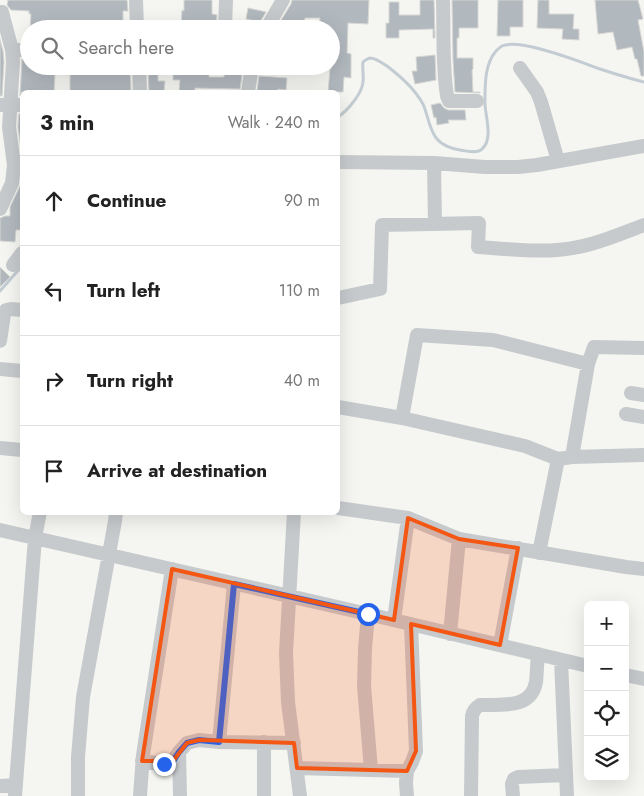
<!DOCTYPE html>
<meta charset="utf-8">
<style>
:root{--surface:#fff;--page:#f2f2f2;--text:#222;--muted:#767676;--line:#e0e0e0}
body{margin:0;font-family:Jost,sans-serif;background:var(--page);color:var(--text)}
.controls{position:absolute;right:15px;bottom:15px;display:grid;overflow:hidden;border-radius:8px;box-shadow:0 5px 20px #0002}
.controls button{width:45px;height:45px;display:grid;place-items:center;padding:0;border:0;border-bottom:1px solid var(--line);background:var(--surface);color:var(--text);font:25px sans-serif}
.stop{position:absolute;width:15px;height:15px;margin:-11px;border:4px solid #2563eb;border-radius:50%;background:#fff}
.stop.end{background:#2563eb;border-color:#fff;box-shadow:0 1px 5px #0008}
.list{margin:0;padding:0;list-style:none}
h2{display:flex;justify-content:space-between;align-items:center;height:65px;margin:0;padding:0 20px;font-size:21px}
h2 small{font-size:16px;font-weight:400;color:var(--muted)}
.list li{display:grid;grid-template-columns:32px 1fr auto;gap:15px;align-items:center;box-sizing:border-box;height:90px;padding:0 20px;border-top:1px solid var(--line)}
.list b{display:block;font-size:19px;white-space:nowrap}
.list em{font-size:16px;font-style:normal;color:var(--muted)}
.icon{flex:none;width:28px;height:28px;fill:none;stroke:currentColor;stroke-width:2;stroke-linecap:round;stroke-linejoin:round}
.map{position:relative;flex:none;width:644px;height:796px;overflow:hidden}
.search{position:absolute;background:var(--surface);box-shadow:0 5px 20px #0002;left:20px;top:20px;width:320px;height:55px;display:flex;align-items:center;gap:12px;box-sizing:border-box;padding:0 18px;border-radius:28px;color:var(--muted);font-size:19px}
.panel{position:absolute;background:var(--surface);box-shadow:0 5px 20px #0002;left:20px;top:90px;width:320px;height:425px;border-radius:8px}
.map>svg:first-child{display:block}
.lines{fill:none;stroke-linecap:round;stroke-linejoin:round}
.stream{stroke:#c2ccd2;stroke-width:3}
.building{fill:#b1b8be;stroke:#d7d7d4}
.minor{stroke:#c7cacd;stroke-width:14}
.route{stroke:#2563eb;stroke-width:6}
.marked{fill:#f35713;fill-opacity:0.2;stroke:#f35713;stroke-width:4;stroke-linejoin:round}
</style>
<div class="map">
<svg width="644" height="796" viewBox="0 0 644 796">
<rect width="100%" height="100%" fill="#f5f6f1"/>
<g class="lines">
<!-- stream -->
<path class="stream" d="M338,117c9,-6 24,-23 25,-35 1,-7 -1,-13 0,-20 2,-2 4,-3 7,-4 6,0 12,5 17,8 14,11 27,22 36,38 5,11 6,26 14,35 5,6 15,10 23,11 7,1 17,4 22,-1 11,-9 4,-31 3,-44 0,-18 -1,-40 11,-54 2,-2 4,-4 6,-5 17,-8 76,15 95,22 15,5 31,10 47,14
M0,291l22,-25"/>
</g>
<!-- building -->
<path class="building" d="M8,0h119l1,11h-5v18h-93l1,-15h-2v-3l-18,-1 -4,-5z
M184,0h28v14l5,1 -1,14h-35l1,-19 2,1z
M292,0h77l-1,24 -20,-1 -1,30 4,1v24l-7,-1 -1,15h-15l2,-23h1v-40h-12l1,-11h-15l-1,8 -10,-1v4h-14v-7l11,-18z
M420,0h14l1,38h-2v-9l-34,1v8h-13v-15h3v-21h10v13h21z
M452,0h26v28h-19v10h-2v20h16v11l-1,1 1,22h7v1l-25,-1 -2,-32z
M498,0h25v27h-13v9h-13z
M538,0h11v14h25l-1,15h6v11l-17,-1 1,-10 -26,-1z
M595,0h43l5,19 -5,1 6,32v24h-3l-4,-17h-2l-3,-12 -15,3 -4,-18 -15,2z
M248,8l18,4 -6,10 -14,-3z
M0,39l3,12 1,11 -2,34h-2z
M435,55l1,25 -21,4 -3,-13h5l-1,-14z
M22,59h7v7h81l20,2 1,24 -22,-1v1h-39v-17l-15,-1 -1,18h-32v4h-2z
M148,66h10v15h7l-1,11h-15z
M188,66h21v11h15v-10l19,1 -3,21 -45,-1v4h-16l1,-12h-7v-9l15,1z
M259,76l28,2 -1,12 -8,-1v3h-21z
M440,103l4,5 4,2h17l1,10h-18l1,3 -12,2 -1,-8 -2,1 -3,-13z
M19,114h3v41l-4,-28z
M22,168l-1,32h1v30h-6l-1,12 -15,-1v-23l5,-2h5v-9l11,-23z
M0,267l10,10 -10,10z"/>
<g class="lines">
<!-- minor -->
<path class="minor" d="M136,0l1,29
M443,0c1,32 -1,64 4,96l2,5h28
M0,12h2l10,38 1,12 -4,65 5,38 -2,18 -12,26
M225,29l1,-29
M266,29l17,-29
M12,50h17
M139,66l1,26
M520,68l17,24 4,10 17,59
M248,92l4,-26
M0,105h22
M338,162l96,1 51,4h33l19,-2 107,-19
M434,163l1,61
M13,265l9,-12
M338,298l42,-9 2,-64 97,-2 -1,24c33,2 67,7 100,0 23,-4 44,-14 66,-22
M0,341l4,-27 2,-4 5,-1 11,1
M0,369l22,2
M631,393l13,2
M338,407l64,11 123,28 33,13 14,-2 16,-93 6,-17 50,1
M626,414l18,3
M402,418l15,-83 76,5 95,24
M0,448l22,2
M572,457l72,-2
M338,508l70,10 51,21 167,28 18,2
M294,512l-8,141 2,49 12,94
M0,530l368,84 220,52
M539,553l19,-94
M368,614l-3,35 -1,37 7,84
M394,620l14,-102
M450,634l9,-95
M500,645l18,-97
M561,660l6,136
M625,675l19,4
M219,742l15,-158
M264,742v54
M179,752l1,44
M142,761l22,3 9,-3 6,-9 8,-9 12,-3 20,2 75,1
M297,768l110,3
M0,786l16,-1
M15,796l20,-258 5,-26
M78,796v-39l5,-60 32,-176 1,-9
M140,796l3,-41 29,-186
M407,796l-1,-13 1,-12 5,-9 4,-11 -5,-127
M471,796l1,-80c1,-5 3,-8 8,-11 21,-1 51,5 56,-23 1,-9 1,-19 2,-28
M513,796l-1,-12 2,-5 4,-2 48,-2"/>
</g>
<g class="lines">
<!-- route -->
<path class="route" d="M164,764l9,-3 6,-9 8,-9 12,-3 20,2 15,-158 134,30"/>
</g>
<!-- marked area -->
<path class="marked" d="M408,518l51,21 59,9 -18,97 -89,-21 5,127 -9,20 -110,-3 -3,-25 -95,-3 -12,3 -14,18h-31l30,-192 222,51z"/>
</svg>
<div class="controls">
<button>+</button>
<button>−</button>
<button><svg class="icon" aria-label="locate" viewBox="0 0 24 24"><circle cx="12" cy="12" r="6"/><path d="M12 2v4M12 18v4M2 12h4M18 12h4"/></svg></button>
<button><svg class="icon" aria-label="layers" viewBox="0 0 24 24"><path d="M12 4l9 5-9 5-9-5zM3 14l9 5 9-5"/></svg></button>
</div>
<div class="stop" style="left:368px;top:614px"></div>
<div class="stop end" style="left:164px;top:764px"></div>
<div class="search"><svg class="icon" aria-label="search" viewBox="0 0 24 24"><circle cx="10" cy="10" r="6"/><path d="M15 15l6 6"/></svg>Search here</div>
<section class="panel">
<h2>3 min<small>Walk · 240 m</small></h2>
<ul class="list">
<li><svg class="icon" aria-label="ahead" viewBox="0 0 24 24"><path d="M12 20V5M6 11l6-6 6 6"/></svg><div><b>Continue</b></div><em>90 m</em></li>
<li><svg class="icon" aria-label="left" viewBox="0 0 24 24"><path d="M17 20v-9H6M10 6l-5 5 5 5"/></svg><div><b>Turn left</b></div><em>110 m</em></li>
<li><svg class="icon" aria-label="right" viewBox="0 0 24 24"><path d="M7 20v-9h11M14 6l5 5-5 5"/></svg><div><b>Turn right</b></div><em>40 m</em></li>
<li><svg class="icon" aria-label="arrive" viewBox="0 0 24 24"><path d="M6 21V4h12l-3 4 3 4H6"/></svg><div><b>Arrive at destination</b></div></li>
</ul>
</section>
</div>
